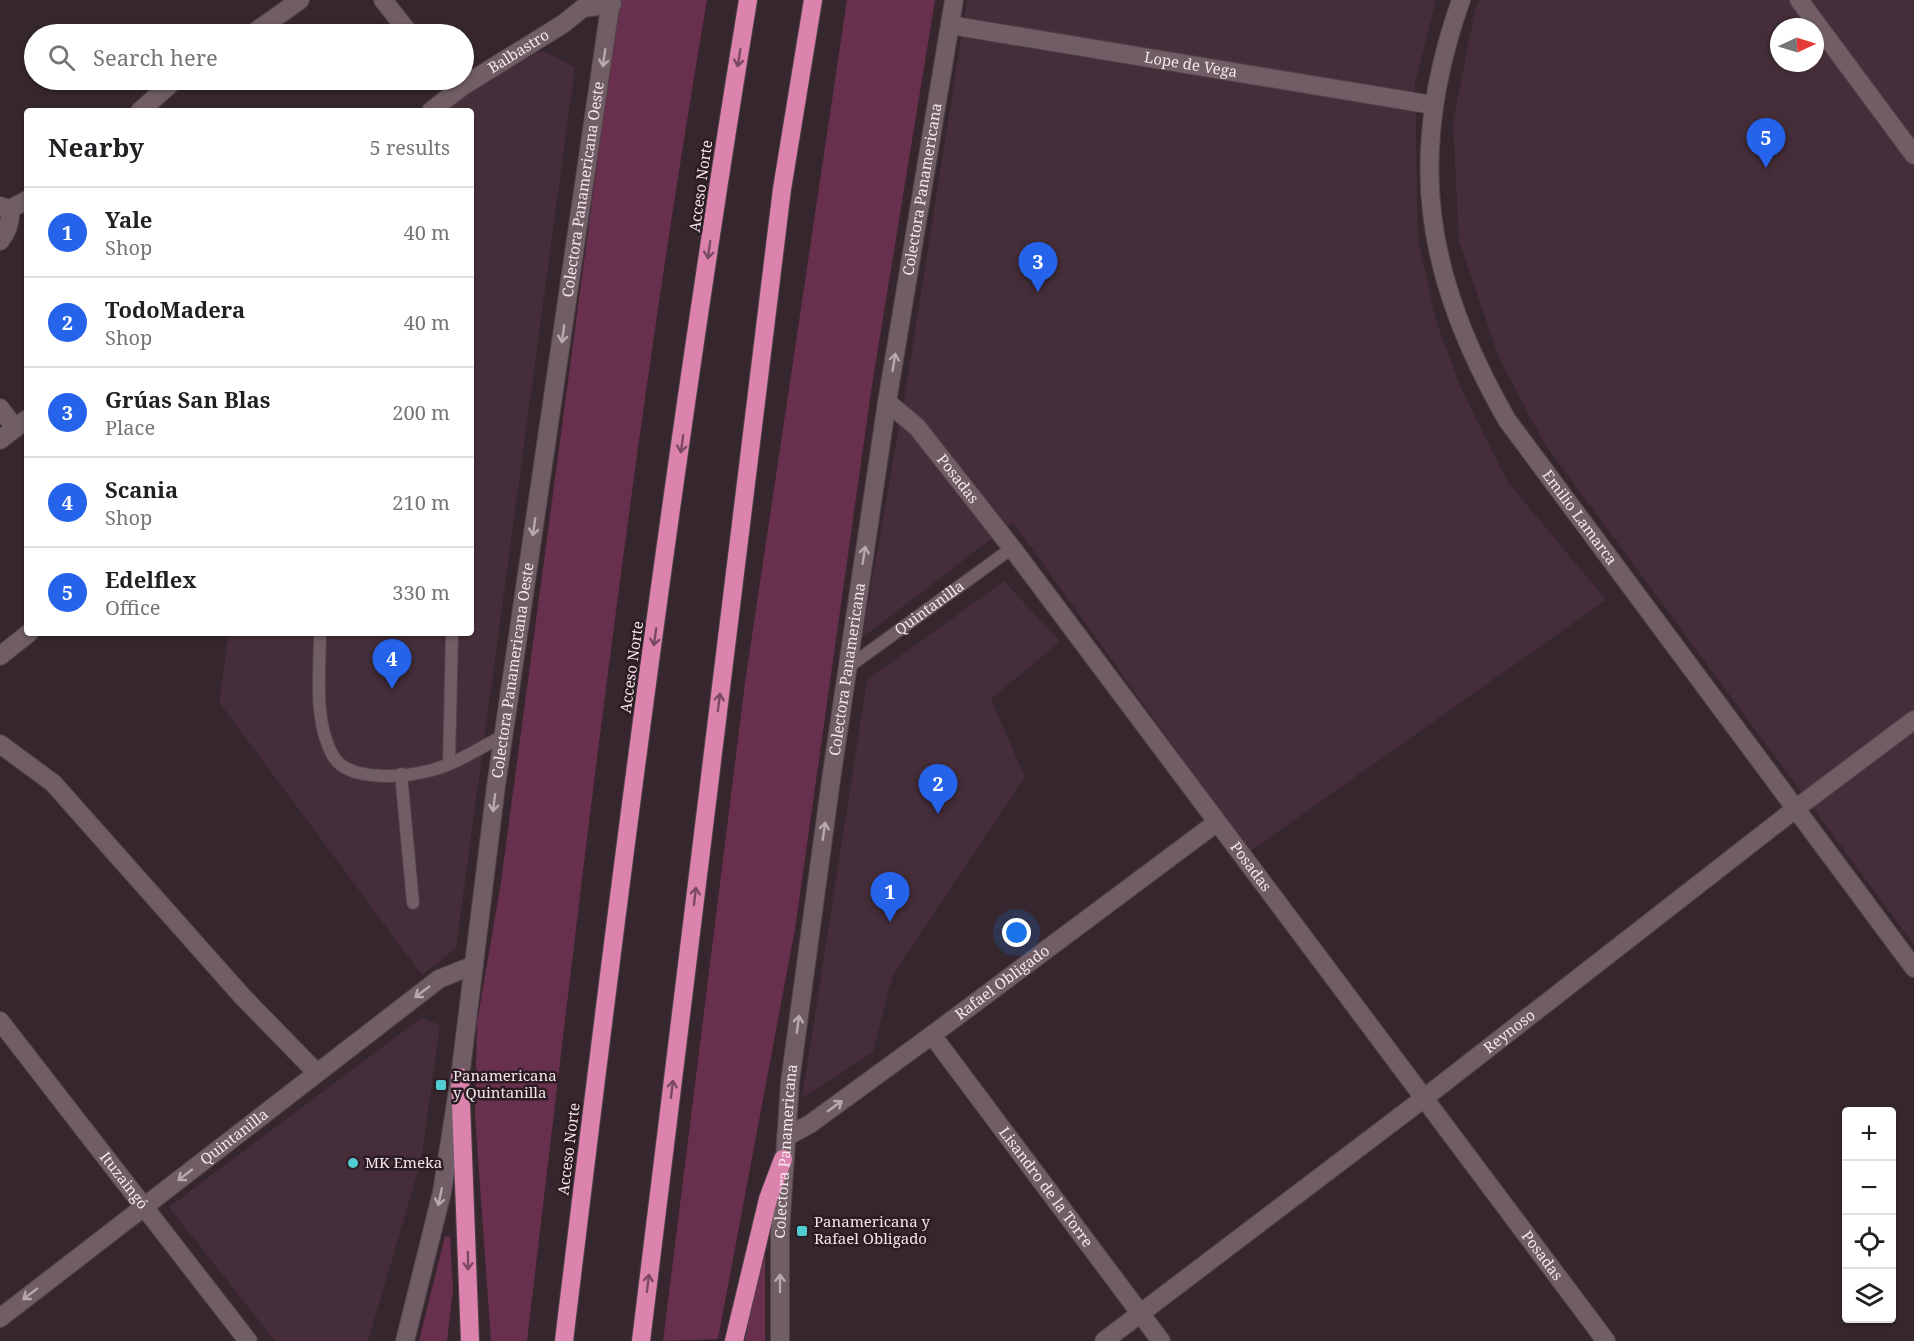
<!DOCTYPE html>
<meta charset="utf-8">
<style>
:root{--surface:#fff;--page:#f2f2f2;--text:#202124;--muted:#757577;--line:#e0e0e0;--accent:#2563eb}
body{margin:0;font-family:"Noto Serif",serif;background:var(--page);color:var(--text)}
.controls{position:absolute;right:18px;bottom:18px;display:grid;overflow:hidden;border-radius:6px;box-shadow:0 2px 4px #0004}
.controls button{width:54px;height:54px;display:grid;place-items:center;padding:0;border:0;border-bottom:2px solid var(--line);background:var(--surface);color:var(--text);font:30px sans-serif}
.compass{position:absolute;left:1770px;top:18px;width:54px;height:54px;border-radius:50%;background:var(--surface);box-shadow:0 2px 4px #0004;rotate:86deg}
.you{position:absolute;left:1017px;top:933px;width:21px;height:21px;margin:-15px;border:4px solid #fff;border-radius:50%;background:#1a73e8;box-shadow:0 0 0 9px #1a73e833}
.badge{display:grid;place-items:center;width:39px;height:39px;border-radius:50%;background:var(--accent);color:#fff;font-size:20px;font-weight:700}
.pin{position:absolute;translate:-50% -50px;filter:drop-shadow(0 2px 3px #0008)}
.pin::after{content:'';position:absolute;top:32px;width:21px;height:18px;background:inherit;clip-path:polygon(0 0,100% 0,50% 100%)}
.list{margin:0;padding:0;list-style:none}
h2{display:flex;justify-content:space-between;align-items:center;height:78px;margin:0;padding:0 24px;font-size:26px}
h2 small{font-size:20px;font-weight:400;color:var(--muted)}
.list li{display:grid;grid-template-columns:39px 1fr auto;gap:18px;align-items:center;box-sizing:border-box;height:90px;padding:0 24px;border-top:2px solid var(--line)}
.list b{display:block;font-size:22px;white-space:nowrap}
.list p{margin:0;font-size:20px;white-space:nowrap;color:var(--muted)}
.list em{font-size:20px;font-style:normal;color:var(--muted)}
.icon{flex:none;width:33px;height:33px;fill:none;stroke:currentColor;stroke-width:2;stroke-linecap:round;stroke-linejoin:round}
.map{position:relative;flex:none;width:1914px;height:1341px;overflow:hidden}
.search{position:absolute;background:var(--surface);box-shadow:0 2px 4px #0004;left:24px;top:24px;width:450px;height:66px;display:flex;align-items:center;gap:15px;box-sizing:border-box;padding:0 21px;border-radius:33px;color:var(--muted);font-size:22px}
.panel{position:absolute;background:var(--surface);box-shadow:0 2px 4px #0004;left:24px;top:108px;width:450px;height:528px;border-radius:6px}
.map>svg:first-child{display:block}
.built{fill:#452e39;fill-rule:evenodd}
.green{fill:#69304d}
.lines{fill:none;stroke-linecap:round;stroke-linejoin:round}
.service-casing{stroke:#504248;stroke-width:14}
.minor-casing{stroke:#504248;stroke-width:20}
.tertiary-casing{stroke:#504248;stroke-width:20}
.secondary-casing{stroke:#504248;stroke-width:20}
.motorway-casing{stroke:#504248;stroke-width:20}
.service{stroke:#705d65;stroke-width:12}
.minor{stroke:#705d65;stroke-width:18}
.tertiary{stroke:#705d65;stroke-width:18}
.secondary{stroke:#705d65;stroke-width:18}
.motorway{stroke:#dc83ad;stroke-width:18}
.oneway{stroke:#b8a9af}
.oneway2{stroke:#7b4a61}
.poi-dot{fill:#51ccd3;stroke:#2c1c23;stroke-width:2}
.labels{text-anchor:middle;stroke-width:5;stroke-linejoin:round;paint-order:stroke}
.street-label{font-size:15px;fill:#f2e7eb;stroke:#2c1c23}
.poi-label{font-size:15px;fill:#f2e7eb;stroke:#2c1c23;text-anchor:start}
</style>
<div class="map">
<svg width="1914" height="1341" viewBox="0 0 1914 1341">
<rect width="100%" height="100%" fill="#36262d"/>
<!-- built -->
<path class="built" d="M967,0h469l-21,83 3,157 19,84 23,62 47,95 99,119 -357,252 -236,-330 -151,116 46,-262z
M1480,0h434v945l-370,-502 -45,-85 -40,-117 -6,-119 22,-112zM1779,27h36v36h-36z
M544,51l31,16 -119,881 -34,27 -203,-273 10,-69h242v-522h-34l85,-55z
M1004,581l56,61 -69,57 34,78 -132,198 -20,77 -71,46 65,-418z
M421,1018l19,7 -19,136 -53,180h-93l-106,-134z"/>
<!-- green -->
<path class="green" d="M619,0h88c-76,445 -127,893 -180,1341h-36l-16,-226 2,-92 24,-141z
M847,0h88l-63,385 -77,544 -77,410 -55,2 82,-658z
M445,1236l5,1 3,53 -6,51h-28z
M765,1248v93h-20l12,-71z"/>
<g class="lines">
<defs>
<g id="service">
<path d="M320,633c0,39 -7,87 13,123 16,27 73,21 99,14 24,-6 49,-23 71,-34"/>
<path id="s1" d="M847,668l165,-120"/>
<path d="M449,762l3,-129"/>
<path d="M401,774l12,129"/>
</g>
<g id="minor">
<path d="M383,0l27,34"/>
<path id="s2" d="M1461,0c-56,158 -36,276 46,420l407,548"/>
<path id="s3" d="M950,25l483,80"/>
<path d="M252,34l48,-34"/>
<path d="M140,111l35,-31"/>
<path id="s4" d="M431,111l32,-25 100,-62 20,-16 29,-4"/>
<path d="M0,206l10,3c1,12 -2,22 -10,32"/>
<path d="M10,209l17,-9"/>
<path id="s5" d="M887,402l30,25 95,121 594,793"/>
<path d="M0,408l15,20"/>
<path d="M0,440l27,-21"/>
<path d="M0,656l29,-23"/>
<path d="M0,744l53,39 189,213 74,76"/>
<path id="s6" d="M0,1021l248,320"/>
<path id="s7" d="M932,1035l229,306"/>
<path id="s8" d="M786,1137l24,-13 122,-89 284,-212"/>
<path id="s9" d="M0,1318l439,-339 35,-14"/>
<path id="s10" d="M1104,1341l319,-242 371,-289 120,-90"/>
</g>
<g id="tertiary">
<path id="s11" d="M405,1341l37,-149 18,-115 36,-291 115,-786"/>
<path id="s12" d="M780,1341v-109l10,-150 41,-302 56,-378 67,-402"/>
</g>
<path id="secondary" d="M1799,0l115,155"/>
<path id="motorway" d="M460,1077l10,264
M564,1341c54,-448 111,-896 184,-1341
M641,1341l141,-1152 31,-189
M734,1341l34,-142 15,-40"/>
</defs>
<!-- service casing -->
<use href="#service" class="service-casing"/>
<!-- minor casing -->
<use href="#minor" class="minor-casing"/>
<!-- tertiary casing -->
<use href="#tertiary" class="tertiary-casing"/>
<!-- secondary casing -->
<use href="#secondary" class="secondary-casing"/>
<!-- motorway casing -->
<use href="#motorway" class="motorway-casing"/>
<!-- service -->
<use href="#service" class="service"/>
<!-- minor -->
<use href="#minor" class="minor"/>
<!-- tertiary -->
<use href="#tertiary" class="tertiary"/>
<!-- secondary -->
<use href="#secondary" class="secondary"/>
<!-- motorway -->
<use href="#motorway" class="motorway"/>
</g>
<!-- one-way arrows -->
<defs><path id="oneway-shaft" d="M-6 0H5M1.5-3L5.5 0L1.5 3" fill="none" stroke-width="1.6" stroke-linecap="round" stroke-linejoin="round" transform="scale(1.5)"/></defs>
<g class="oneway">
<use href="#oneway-shaft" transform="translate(604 58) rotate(98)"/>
<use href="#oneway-shaft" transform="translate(563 334) rotate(98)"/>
<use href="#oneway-shaft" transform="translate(894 362) rotate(-81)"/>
<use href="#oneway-shaft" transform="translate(534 527) rotate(98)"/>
<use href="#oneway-shaft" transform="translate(864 555) rotate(-81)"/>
<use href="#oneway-shaft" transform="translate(494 803) rotate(97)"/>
<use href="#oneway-shaft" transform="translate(824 831) rotate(-82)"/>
<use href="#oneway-shaft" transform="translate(422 992) rotate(143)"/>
<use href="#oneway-shaft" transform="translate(798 1024) rotate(-82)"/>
<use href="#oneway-shaft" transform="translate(835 1106) rotate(-36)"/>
<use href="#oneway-shaft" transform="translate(185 1175) rotate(142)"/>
<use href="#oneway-shaft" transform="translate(440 1197) rotate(102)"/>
<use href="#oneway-shaft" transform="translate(780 1283) rotate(-90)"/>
<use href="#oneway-shaft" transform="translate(30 1294) rotate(143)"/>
</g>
<g class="oneway2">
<use href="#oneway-shaft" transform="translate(739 58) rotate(99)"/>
<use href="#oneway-shaft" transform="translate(709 250) rotate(98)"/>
<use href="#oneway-shaft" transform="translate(682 444) rotate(98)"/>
<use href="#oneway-shaft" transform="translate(655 637) rotate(98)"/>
<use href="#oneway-shaft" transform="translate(719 702) rotate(-83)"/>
<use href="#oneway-shaft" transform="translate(695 896) rotate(-83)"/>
<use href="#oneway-shaft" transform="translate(672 1089) rotate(-83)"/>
<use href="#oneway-shaft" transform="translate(468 1261) rotate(89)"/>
<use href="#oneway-shaft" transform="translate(648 1283) rotate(-83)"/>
</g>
<!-- markers -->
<g class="poi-dot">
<rect x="435" y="1079" width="12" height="12" rx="3"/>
<circle cx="353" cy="1163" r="6"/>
<rect x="796" y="1225" width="12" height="12" rx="3"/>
</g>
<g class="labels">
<!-- street labels -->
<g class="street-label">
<text dy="5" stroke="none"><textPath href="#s4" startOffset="106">Balbastro</textPath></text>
<text dy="5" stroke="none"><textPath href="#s3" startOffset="244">Lope de Vega</textPath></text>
<text transform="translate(701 186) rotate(-82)" y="5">Acceso Norte</text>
<text dy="5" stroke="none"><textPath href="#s12" startOffset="1162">Colectora Panamericana</textPath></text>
<text dy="5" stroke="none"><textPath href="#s11" startOffset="1166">Colectora Panamericana Oeste</textPath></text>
<text dy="5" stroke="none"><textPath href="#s5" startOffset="105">Posadas</textPath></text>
<text dy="5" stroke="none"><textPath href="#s2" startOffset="560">Emilio Lamarca</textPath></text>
<text dy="5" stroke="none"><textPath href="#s1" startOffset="102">Quintanilla</textPath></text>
<text transform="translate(632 667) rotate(-82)" y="5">Acceso Norte</text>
<text dy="5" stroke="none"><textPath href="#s12" startOffset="676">Colectora Panamericana</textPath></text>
<text dy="5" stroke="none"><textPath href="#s11" startOffset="680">Colectora Panamericana Oeste</textPath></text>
<text dy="5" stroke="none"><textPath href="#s5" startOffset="591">Posadas</textPath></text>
<text dy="5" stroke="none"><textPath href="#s8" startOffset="266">Rafael Obligado</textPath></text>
<text dy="5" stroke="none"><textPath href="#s10" startOffset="510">Reynoso</textPath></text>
<text dy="5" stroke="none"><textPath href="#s9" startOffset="296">Quintanilla</textPath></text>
<text transform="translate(569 1149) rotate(-83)" y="5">Acceso Norte</text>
<text dy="5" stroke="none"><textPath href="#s12" startOffset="190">Colectora Panamericana</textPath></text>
<text dy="5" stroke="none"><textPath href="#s6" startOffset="202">Ituzaingó</textPath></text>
<text dy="5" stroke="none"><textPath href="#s7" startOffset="190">Lisandro de la Torre</textPath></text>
<text dy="5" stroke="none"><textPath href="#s5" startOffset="1077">Posadas</textPath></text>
</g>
<!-- poi labels -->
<g class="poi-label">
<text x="453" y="1081">Panamericana<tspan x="453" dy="17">y Quintanilla</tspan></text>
<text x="365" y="1168">MK Emeka</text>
<text x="814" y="1227">Panamericana y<tspan x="814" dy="17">Rafael Obligado</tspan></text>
</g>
</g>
</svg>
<div class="controls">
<button>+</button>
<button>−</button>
<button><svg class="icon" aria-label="locate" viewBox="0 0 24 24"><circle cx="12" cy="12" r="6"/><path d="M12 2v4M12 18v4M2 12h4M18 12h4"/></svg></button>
<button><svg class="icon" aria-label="layers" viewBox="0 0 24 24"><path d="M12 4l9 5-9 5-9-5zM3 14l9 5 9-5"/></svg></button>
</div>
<svg class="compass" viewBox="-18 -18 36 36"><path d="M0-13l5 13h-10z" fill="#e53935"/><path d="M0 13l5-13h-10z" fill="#757577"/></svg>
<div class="you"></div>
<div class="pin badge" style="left:890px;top:922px">1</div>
<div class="pin badge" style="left:938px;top:814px">2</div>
<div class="pin badge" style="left:1038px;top:292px">3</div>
<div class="pin badge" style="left:392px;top:689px">4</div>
<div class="pin badge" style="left:1766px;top:168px">5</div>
<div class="search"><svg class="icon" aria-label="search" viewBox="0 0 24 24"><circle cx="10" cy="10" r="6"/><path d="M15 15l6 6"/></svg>Search here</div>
<section class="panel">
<h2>Nearby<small>5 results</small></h2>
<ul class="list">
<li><span class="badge">1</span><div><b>Yale</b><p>Shop</p></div><em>40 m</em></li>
<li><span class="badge">2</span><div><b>TodoMadera</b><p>Shop</p></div><em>40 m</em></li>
<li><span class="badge">3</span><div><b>Grúas San Blas</b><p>Place</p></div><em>200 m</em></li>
<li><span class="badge">4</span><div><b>Scania</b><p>Shop</p></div><em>210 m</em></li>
<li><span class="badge">5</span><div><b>Edelflex</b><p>Office</p></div><em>330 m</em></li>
</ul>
</section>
</div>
